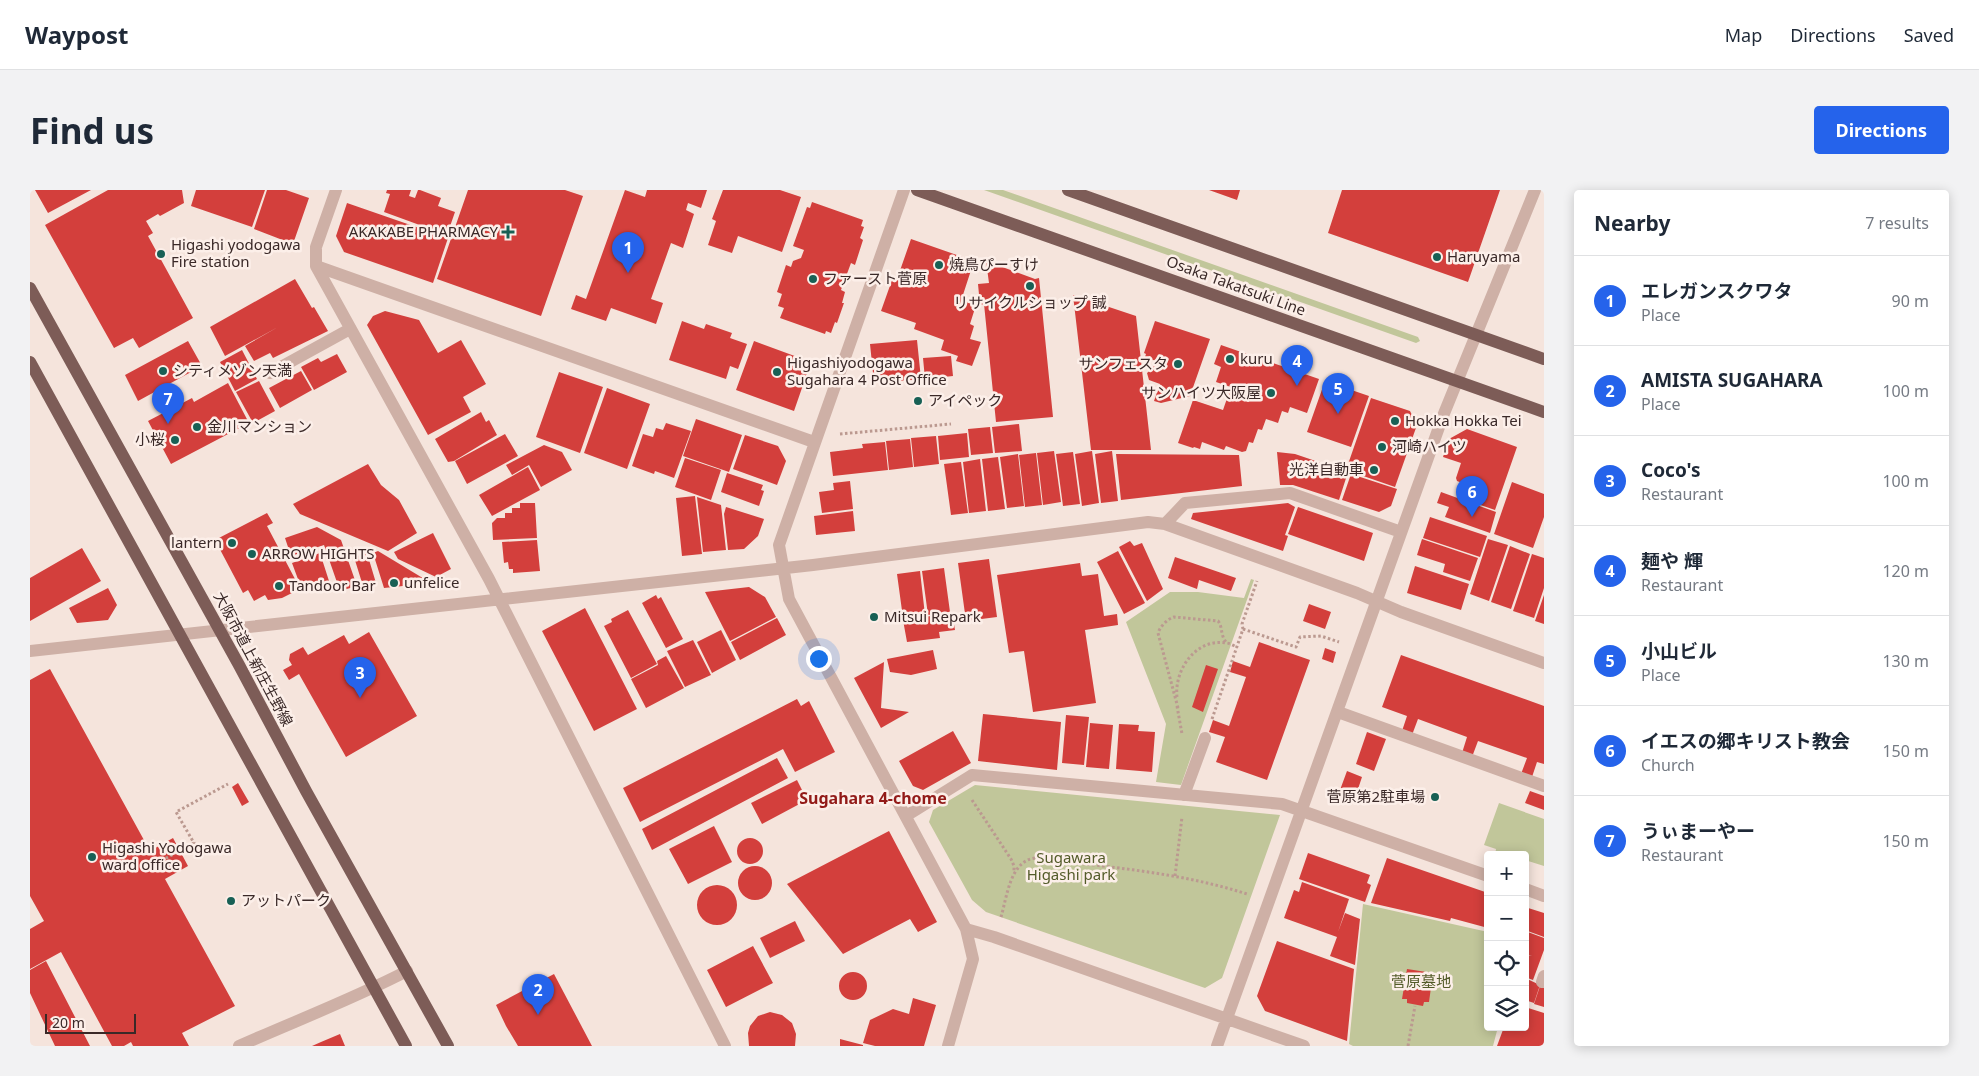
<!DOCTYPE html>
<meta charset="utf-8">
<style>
:root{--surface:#fff;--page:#f2f2f3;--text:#1f2937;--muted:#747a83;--line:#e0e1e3;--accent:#2563eb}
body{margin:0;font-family:"Noto Sans","Noto Sans JP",sans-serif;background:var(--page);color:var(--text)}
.controls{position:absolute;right:15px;bottom:15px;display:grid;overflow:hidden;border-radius:5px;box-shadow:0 2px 12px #0003}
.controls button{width:45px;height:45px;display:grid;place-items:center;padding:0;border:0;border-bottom:1px solid var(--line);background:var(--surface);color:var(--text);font:25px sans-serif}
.scale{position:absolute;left:15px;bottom:12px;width:91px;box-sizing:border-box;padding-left:5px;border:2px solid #3a2928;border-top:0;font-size:14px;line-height:18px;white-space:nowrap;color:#3a2928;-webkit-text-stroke:4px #fcefe9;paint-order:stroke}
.you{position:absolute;left:788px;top:468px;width:18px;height:18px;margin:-12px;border:4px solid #fff;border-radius:50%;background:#1a73e8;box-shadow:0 0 0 8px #1a73e833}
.badge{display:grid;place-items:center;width:32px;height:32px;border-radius:50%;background:var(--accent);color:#fff;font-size:16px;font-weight:700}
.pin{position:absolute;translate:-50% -41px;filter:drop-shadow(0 1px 2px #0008)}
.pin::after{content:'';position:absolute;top:26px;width:18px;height:15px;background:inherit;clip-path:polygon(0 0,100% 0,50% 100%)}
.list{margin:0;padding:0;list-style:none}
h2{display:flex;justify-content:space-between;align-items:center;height:65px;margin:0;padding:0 20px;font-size:21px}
h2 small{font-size:16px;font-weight:400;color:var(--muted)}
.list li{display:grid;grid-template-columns:32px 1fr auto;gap:15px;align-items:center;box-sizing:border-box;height:90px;padding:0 20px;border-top:1px solid var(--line)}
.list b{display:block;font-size:19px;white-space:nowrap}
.list p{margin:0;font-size:16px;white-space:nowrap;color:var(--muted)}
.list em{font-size:16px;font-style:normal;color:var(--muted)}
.icon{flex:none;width:28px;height:28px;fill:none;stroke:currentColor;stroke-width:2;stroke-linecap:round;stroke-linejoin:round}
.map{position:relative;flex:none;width:1514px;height:856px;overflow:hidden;border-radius:5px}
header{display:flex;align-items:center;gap:30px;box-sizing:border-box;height:70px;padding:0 25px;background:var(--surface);border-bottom:1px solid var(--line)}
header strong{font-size:24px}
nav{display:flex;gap:28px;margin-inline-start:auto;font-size:18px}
.intro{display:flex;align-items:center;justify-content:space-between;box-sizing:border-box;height:120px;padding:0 30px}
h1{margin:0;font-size:35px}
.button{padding:12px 22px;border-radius:5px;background:var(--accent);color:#fff;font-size:18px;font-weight:700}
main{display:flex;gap:30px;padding:0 30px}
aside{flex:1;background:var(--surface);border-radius:5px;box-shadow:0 2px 12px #0003}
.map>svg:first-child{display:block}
.green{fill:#c1c69a}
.building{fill:#d33f3c}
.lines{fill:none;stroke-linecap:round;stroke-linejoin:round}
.path{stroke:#bb9990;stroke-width:3;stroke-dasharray:2.5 2.5;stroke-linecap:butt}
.minor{stroke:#ceb0a6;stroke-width:12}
.major{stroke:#7d5c57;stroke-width:12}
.poi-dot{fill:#186055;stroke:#fcefe9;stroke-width:2}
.labels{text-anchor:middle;stroke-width:5;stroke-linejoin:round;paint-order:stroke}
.poi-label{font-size:15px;fill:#3a2928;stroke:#fcefe9;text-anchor:start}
.street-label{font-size:15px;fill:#3a2928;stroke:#fcefe9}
.park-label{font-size:15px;fill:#535b29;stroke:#fcefe9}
.neighbourhood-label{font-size:16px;font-weight:bold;fill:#921a18;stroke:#fcefe9}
</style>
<header>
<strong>Waypost</strong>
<nav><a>Map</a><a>Directions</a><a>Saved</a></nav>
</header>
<div class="intro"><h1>Find us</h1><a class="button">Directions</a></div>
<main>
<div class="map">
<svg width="1514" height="856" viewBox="0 0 1514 856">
<rect width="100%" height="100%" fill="#f5e4dc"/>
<!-- green -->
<path class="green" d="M954,0h19l415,147 2,4 -4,2z
M1221,389l3,1 -73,205 -25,-3 10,-58 -40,-102 44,-30h28l46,6z
M945,595l305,30 -58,163 -17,10 -219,-76 -14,-12 -43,-78 4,-12z
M1469,613l45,16v47l-19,-6v-5h-14l-6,-3 -1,3h-9l1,-6 -12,-4z
M1333,714l125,28v95h10l-5,19h-140l-4,-2z"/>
<!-- building -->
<path class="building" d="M5,0h56l-43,23z
M78,0h74l2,13 -24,13 -2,-2 -12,7 7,12 -5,3 45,82 -54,30 -6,-10 -19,10 -69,-123z
M166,0h69l-13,37 -61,-21z
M237,0h19l23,8 -16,46 -39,-15z
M357,0h24l-2,6 6,2 3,-8h2l21,8 -3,8 17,6 -8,23 -63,-23 6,-18 -4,-1z
M438,0h97l18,6 -42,120 -104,-37z
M595,0l20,7 2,-7h60l-6,18 -13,-5 -2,7 8,4 -11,34 -12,-5 -20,56 12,4 -7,21 -45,-16 -5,13 -35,-12 5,-14 10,4z
M693,0h57l21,7 -19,55 -44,-16 -6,17 -24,-8 8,-24 -4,-2z
M1179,0h31l-3,10z
M1312,0h158l-32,92 -140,-49z
M782,12l51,18 -2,6 3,1 -4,11 3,2 -8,25 -4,-2 -10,27 4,2 -3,11h2l-7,20 -2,-1 -4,11 -5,-2 -1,3 -45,-16 4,-10 -6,-2 4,-12 -5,-2 9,-27 5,2 2,-6 8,-3 3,-8 -11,-4 14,-39 3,1z
M317,13l101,35 -15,45 -89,-31 -8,-16z
M881,49l63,22 -14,43h2l2,-4 12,5 -6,19 4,2 -4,13 11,3 -9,24 -16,-5 2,-5 -17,-6 3,-10 -30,-11 2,-6 -35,-12 11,-31 4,2z
M956,71l49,18 4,-1 14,139 -57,5 -12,-118 -4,1 -2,-21 11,-1z
M265,89l17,29 2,-1 14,24 -55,27 -3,-5 -16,8 -9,-15 33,-19 -53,29 -15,-29z
M1043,105l63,21 15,134h-60z
M355,121l34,9 19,33 23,-13 25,44 -23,13 8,15 -43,23 -61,-110 6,-9z
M652,131l22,8 2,-5 26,9 -2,5 17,6 -9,25 -8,-3 -4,13 -57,-19z
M1125,131l55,18 -20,57 -29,7 -7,-2 6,-17 -11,-4 -2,-7 6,-5 3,-7 -11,-4 1,-3 -2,-1z
M887,150l4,39 -47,4 -4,-39z
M158,151l14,25 -64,35 -13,-26z
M724,151l57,21 -17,49 -58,-21z
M1191,155l98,34 -12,34 -17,-6 -2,6 -6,-2 -4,12 -12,-4 -4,11 -4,-1 -5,14 -4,-1 -3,9 -4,1 -16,-6 -2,4 -22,-8 -2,7 -6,-2 -1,1 -15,-5 15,-43 30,10 8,-23 -15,-5 5,-15 -7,-3z
M212,160l15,29 -22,12 -15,-29z
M307,164l10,18 -33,18 -13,-23 17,-9 3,4z
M921,166l2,20 -28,3 -2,-21z
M271,181l11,19 -32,18 -11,-20z
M529,182l44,15 -23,66 -44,-16z
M229,191l16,30 -22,12 -17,-31z
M1295,191l44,15 -18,51 -44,-15z
M198,193l21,40 -78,41 -23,-43 44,-23 2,4z
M577,198l43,16 -23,65 -43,-16z
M1341,208l39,13 7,14 -22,62 -49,-17z
M451,222l5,10 3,-2 8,15 -43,26 -6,1 -13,-23z
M666,229l46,16 -13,37 -46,-16z
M636,233l25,8 -17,47 -19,-7 -1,3 -22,-8 11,-32 10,3 3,-9 7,2z
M989,234l3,27 -27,2 -3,-26z
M960,237l3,26 -22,2 -3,-26z
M1437,239l50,18 -22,63 -35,-12 5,-14 -8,-3 -1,-3 5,-15 -18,-6 6,-18z
M937,243l2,24 -29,3 -2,-24z
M475,244l13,22 -51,28 -12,-23z
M715,245l33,11 8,15 -9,24 -44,-16z
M906,246l3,28 -25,3 -3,-29z
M880,249l3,28 -24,3 -3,-29z
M855,252l3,28 -55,6 -3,-24 33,-4 -1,-4z
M514,255l18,7 10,18 -31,17 -12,-22 -17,10 -6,-10z
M1024,261l7,51 -18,3 -6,-52z
M1062,261l7,52 -17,3 -7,-52z
M1082,261l6,50 -17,2 -6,-49z
M1043,262l7,52 -17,2 -7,-52z
M1247,262l18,2 53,18 -9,28 -46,-15h-13z
M1006,263l6,52 -17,2 -6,-52z
M988,264l6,52 -17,2 -7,-51z
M1086,264l123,1 3,31 -121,14z
M968,267l7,52 -17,2 -6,-52z
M655,268l36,12 -10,30 -36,-13z
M950,269l6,52 -17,2 -6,-51z
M931,272l7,51 -17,2 -7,-51z
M338,274l13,21 18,15 18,33 -29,18 -88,-37 -7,-10z
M498,277l12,23 -48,26 -13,-21z
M697,283l36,12 -2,5 3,1 -5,15 -38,-14z
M1321,284l46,15 -6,17 -12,6 -37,-12z
M820,291l3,28 -31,4 -3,-21 15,-2 -1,-7z
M1482,292l32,12v23l-11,31 -39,-14z
M1411,302l55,20 -6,21 -45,-16 4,-10 -12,-4z
M665,306l7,58 -20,2 -6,-58z
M667,307l24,8 5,45 -23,2z
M490,313h15l2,35 -44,2 -1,-17 5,-5h8v-5h7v-5h8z
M1258,313l7,4 -10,28 3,1 -5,15 -92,-32 2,-6z
M696,317l38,12 -6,17 -14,13 -16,1 -4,-36z
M1268,317l75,26 -9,28 -76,-27z
M823,321l2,20 -39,4 -2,-19z
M237,323l6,10 -6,3 28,53 -6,3 5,10 -12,6 -14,2 -3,-5 -11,6 -6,-11 -5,3 -28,-53z
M1400,327l57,19 -7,21 -57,-19z
M287,337l24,13 16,46 -17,5 -16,-46 -33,11 -6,-18z
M403,343l18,36 -15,8 -38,-18 -4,-7z
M1392,349l56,19 -8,23 -27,-9 2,-8 -28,-9z
M1458,349l20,6 -19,56 -19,-7z
M507,350l3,31 -27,2v-4h-4l-1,-7 -4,1 -2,-21z
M1100,351l4,5 8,-3 21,46 -16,12 -28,-54z
M1480,356l20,8 -19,55 -20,-7z
M52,358l19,33 -71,40v-43z
M348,361l53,32 -47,5 -11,-35z
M1088,361l27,52 -21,11 -27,-52z
M290,363l9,28 -27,9 -10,-27z
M337,363l9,30 -13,3 -9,-29z
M1502,364l12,4v30l-10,30 -21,-7z
M1145,367l61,21 -5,13 -32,-11 -2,9 -29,-11z
M959,369l8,58 -31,4 -8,-58z
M1050,373l2,13 16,-2 6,42 13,-2 1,11 -33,5 11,73 -63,9 -9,-61 -15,2 -12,-78z
M1385,376l54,18 -8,26 -54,-17z
M914,378l6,44 -22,3 -6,-44z
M890,381l5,44 -22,3 -6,-44z
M719,397l16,10 11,20 -46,24 -25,-49z
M78,398l9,17 -9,15 -31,3 -8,-15z
M626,405l2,4 3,-2 22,42 -17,9 -24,-45z
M1514,405v29l-9,-3z
M1279,414l22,8 -6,17 -22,-8z
M555,418l52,101 -43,22 -52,-100z
M598,420l29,54 -26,14 -27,-52 8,-4 -1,-3z
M922,423l3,17 -16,2 1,6 -33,4 -4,-22z
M747,428l9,17 -46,25 -9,-18z
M691,440l15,30 -24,13 -15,-31z
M339,442l48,84 -71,41 -47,-83 -10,6 -6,-10 9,-5 -3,-5 1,-6 13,-7 5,8 36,-20 5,9z
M663,450l18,35 -26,12 -18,-36z
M1229,452l51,18 -43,120 -51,-18 9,-25 -16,-5 4,-12 16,6 17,-49 -16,-5 3,-11 17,6z
M1295,458l11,4 -3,11 -11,-4z
M903,460l4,19 -26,6 -21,-3 -3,-13z
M1371,465l143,51v58l-7,-2 -5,15 -11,-3 6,-16 -49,-17 -6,16 -10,-4 5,-16 -49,-18 -6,16 -10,-4 5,-15 -25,-9z
M636,466l18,32 -38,20 -15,-29 27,-14 -1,-4z
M854,472l-3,46 28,4 -28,16 -27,-50z
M1176,475l12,4 -15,43 -11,-5z
M20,479l100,182 23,-13 15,28 -23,13 70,127 -53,27 7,13h-56l-2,-4 -7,4h-12l-51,-94 -31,17v-40l14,-8 -14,-25v-216z
M767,509l4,7 8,-5 26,51 -40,20 -12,-23 -143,73 -17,-34z
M953,524l78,8 -4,48 -79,-9z
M1036,525l23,2 -5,48 -22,-2z
M1060,533l23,2 -4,44 -23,-2z
M1089,534l20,1 -1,6 17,1 -3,40 -36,-3z
M923,541l18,32 -48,27 -10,-4 -14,-25z
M1337,542l19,7 -12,32 -18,-7z
M747,568l11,20 -136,72 -10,-21z
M1317,581l15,6 -6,18 -16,-5z
M767,590l10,20 -45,24 -11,-21z
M208,593l11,19 -7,4 -10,-19z
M1500,601l14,5v14l-19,-7z
M684,636l18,36 -44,22 -19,-35z
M859,641l48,91 -19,10 -8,-13 -67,35 -56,-70z
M707 661a13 13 0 1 1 26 0a13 13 0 1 1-26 0Z
M1278,663l62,22 -3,8 4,2 -6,17 -66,-23z
M1357,668l101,35v35l-37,-10 -1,3 -79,-18z
M708 693a17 17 0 1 1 34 0a17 17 0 1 1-34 0Z
M1272,692l47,17 -11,33 7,-19 15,6 -5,46 -25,-9 7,-19 -53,-19 10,-28 5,2z
M667 715a20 20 0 1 1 40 0a20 20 0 1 1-40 0Z
M1495,717l19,6v24l-19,-7z
M765,731l10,20 -35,17 -10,-20z
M1495,741l19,7v12l-11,30 -8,-3v-22l7,1 -7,-2z
M1247,751l77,28 -7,72 -82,-30 -8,-15z
M723,756l20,37 -47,24 -19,-37z
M16,771l44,85h-35l-25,-53v-23z
M1377,779l26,4 -4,29h-5l-1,4 -16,-3v-4h-5z
M809 796a14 14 0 1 1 28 0a14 14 0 1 1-28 0Z
M524,784l38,72h-74l-12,-20 -10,-21z
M1495,788l15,7 -6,18 -9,-3z
M1510,796l4,2v19l-10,-3z
M883,808l23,7 -12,41h-49l-12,-3 7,-23 23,-11 16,5z
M1495,817l19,6v33h-47l7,-19h21z
M740,822l12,3 10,8 4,11 -1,12h-46l-1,-13 2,-7 8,-10z
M310,844l5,12h-33l9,-4z
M810,849l23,6v1h-23z"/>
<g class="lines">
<!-- path -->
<path class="path" d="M810,244l111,-10
M1213,439l53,18 4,-10 21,-1 18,6
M1147,507c-3,-26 18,-59 49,-54 4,0 8,3 11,4
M1147,516l5,28
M1148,518l-20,-75c2,-6 9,-14 16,-16l44,4c5,6 2,15 9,22
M1182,529l31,-90 -1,-5 15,-43
M942,610l39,59 3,7v6
M127,673l37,-20 -18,-31 52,-28
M1145,686l7,-59
M971,727c6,-20 9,-56 34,-59 71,9 144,14 212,36
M1378,856l7,-40"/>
<!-- minor -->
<path class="minor" d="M306,0l-20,57v19l173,313 236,467
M874,0l-125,355 10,54 177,330 7,30 -25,87
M286,76l498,176
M240,183l80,-44
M1135,334l20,-21 105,-10 111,39
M0,461l783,-86 335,-43 17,2 192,69 44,19 143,51
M1308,522l206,74
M1154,605l21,-57
M876,626l66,-41 310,29 206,72
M1495,699l19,7
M936,739l28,8 310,109
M1512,792l2,-6
M209,856c56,-25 114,-47 168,-75
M1187,856l226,-630 92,-226"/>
<!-- major -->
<path class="major" d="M887,0l627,222
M1038,0l476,169
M0,98l209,377 67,126 142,255
M0,172l376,684"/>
</g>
<!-- markers -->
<g class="poi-dot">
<path d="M475.5 34.5h5v5h5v5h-5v5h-5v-5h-5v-5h5z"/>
<circle cx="131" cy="64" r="5"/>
<circle cx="1407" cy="67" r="5"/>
<circle cx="909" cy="75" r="5"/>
<circle cx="783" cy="89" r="5"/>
<circle cx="1000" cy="96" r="5"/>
<circle cx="1200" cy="169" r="5"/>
<circle cx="1148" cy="174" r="5"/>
<circle cx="133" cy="181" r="5"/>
<circle cx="747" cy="182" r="5"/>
<circle cx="1241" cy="203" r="5"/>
<circle cx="888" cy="211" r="5"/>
<circle cx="1365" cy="231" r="5"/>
<circle cx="167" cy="237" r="5"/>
<circle cx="145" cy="250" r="5"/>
<circle cx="1352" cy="257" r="5"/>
<circle cx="1344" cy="280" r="5"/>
<circle cx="202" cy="353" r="5"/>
<circle cx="222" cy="364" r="5"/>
<circle cx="364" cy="393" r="5"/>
<circle cx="249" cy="396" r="5"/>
<circle cx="844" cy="427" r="5"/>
<circle cx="1405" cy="607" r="5"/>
<circle cx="62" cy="667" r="5"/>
<circle cx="201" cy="711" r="5"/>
</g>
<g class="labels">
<!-- poi labels -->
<g class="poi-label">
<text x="468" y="47" text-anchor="end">AKAKABE PHARMACY</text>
<text x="141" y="60">Higashi yodogawa<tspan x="141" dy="17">Fire station</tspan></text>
<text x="1417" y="72">Haruyama</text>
<text x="919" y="80">焼鳥ぴーすけ</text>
<text x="793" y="94">ファースト菅原</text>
<text x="1000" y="118" text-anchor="middle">リサイクルショップ 誠</text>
<text x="1210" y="174">kuru</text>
<text x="757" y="178">Higashiyodogawa<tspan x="757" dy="17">Sugahara 4 Post Office</tspan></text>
<text x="1138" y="179" text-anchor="end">サンフェスタ</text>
<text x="143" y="186">シティメゾン天満</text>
<text x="1231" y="208" text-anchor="end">サンハイツ大阪屋</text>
<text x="898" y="216">アイペック</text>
<text x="1375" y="236">Hokka Hokka Tei</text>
<text x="177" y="242">金川マンション</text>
<text x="135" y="255" text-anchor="end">小桜</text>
<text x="1362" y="262">河崎ハイツ</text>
<text x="1334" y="285" text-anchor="end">光洋自動車</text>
<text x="192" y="358" text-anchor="end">lantern</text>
<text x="232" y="369">ARROW HIGHTS</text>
<text x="374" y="398">unfelice</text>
<text x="259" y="401">Tandoor Bar</text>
<text x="854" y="432">Mitsui Repark</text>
<text x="1395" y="612" text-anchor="end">菅原第2駐車場</text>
<text x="72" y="663">Higashi Yodogawa<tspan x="72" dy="17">ward office</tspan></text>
<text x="211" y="716">アットパーク</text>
</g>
<!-- street labels -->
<g class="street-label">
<text transform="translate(1206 96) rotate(20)" y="5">Osaka Takatsuki Line</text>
<text transform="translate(223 469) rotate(62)" y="5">大阪市道上新庄生野線</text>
</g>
<!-- park labels -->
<g class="park-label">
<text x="1041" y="673">Sugawara<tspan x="1041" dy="17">Higashi park</tspan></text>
<text x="1391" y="797">菅原墓地</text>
</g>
<!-- neighbourhood labels -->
<g class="neighbourhood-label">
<text x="843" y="614">Sugahara 4-chome</text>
</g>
</g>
</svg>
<div class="controls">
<button>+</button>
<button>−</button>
<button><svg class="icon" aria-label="locate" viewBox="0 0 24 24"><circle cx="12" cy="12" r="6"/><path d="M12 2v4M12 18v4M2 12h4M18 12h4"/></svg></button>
<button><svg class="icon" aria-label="layers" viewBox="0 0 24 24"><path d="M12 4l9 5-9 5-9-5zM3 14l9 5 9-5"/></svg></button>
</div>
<div class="scale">20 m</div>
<div class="you"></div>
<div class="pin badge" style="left:598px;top:83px">1</div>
<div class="pin badge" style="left:508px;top:825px">2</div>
<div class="pin badge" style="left:330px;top:508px">3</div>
<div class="pin badge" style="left:1267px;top:196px">4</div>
<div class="pin badge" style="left:1308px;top:224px">5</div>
<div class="pin badge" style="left:1442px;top:327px">6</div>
<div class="pin badge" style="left:138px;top:234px">7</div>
</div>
<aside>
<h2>Nearby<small>7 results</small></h2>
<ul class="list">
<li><span class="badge">1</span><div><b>エレガンスクワタ</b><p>Place</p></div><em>90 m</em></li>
<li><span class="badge">2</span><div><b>AMISTA SUGAHARA</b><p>Place</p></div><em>100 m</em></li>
<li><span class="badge">3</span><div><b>Coco's</b><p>Restaurant</p></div><em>100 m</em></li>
<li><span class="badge">4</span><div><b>麺や 輝</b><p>Restaurant</p></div><em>120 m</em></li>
<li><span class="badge">5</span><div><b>小山ビル</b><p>Place</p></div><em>130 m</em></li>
<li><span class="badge">6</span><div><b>イエスの郷キリスト教会</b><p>Church</p></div><em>150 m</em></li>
<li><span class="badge">7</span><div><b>うぃまーやー</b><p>Restaurant</p></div><em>150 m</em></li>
</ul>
</aside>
</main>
